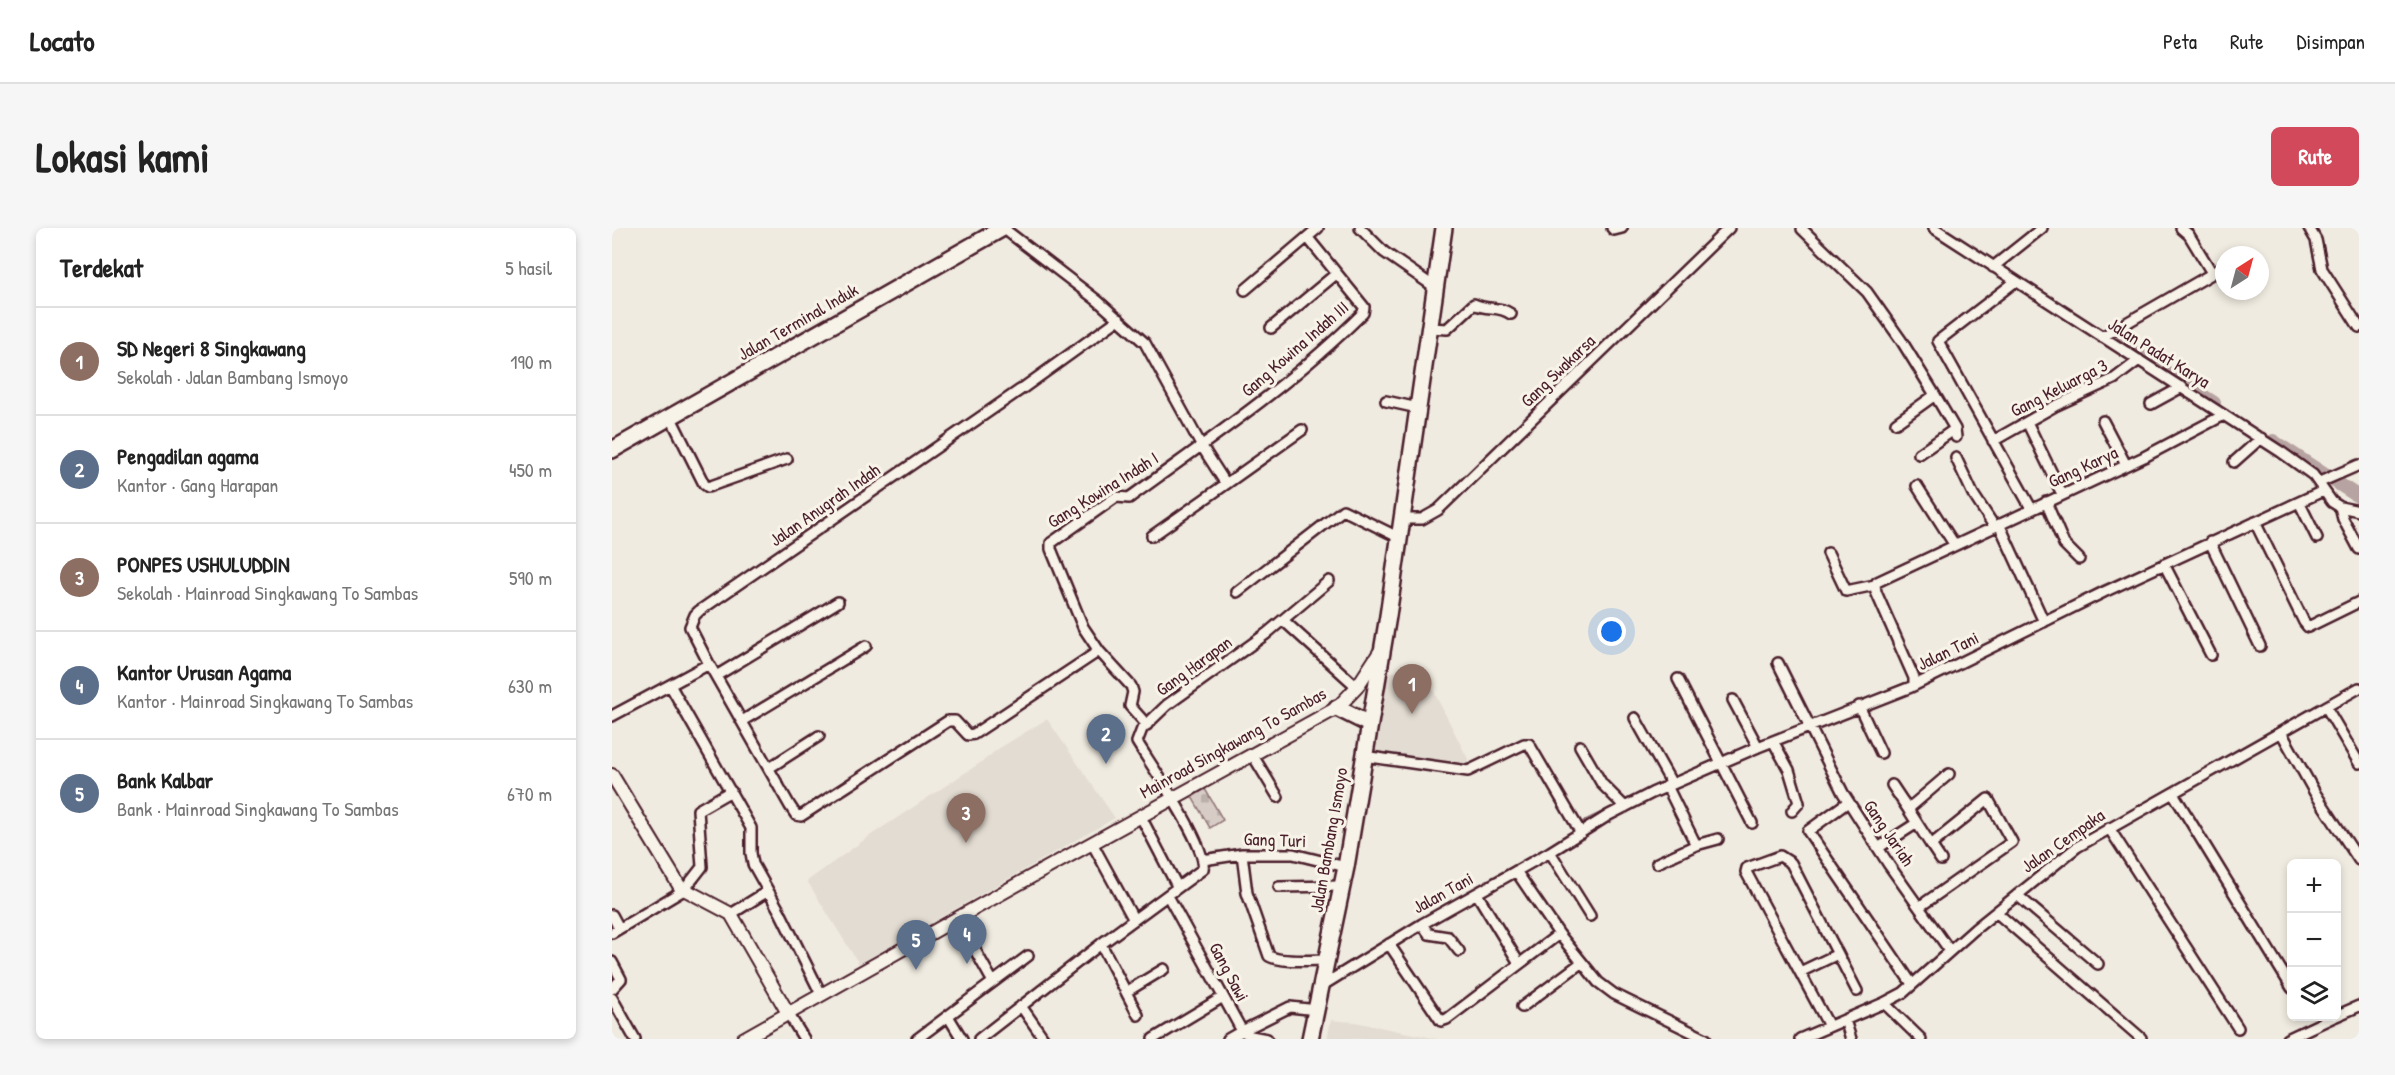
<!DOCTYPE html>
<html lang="id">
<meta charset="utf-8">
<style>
:root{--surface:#fff;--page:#f6f6f6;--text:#222;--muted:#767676;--line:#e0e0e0;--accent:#d1495b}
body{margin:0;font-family:"Patrick Hand",sans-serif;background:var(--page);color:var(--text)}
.controls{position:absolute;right:18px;bottom:18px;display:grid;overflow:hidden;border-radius:9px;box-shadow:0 3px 9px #0003}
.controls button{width:54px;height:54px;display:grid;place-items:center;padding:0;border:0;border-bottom:2px solid var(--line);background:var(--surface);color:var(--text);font:30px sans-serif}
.compass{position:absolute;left:1603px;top:18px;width:54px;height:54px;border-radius:50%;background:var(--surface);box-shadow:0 3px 9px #0003;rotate:36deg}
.you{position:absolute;left:1000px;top:404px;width:21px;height:21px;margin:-15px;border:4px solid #fff;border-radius:50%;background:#1a73e8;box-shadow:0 0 0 9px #1a73e833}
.badge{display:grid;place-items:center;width:39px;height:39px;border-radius:50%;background:var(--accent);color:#fff;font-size:20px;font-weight:700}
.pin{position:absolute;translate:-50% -50px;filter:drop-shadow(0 2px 3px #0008)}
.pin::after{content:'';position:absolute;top:32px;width:21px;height:18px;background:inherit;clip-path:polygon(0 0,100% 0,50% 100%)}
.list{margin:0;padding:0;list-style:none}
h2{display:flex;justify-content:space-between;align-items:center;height:78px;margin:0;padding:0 24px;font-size:26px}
h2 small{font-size:20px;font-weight:400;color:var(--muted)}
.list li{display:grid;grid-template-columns:39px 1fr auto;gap:18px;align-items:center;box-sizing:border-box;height:108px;padding:0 24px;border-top:2px solid var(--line)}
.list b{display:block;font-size:22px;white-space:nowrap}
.list p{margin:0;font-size:20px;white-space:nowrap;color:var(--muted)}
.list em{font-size:20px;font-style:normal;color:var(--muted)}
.icon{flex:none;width:33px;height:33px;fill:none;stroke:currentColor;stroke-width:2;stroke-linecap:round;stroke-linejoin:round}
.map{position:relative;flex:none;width:1747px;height:811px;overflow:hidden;border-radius:9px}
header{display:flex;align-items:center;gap:36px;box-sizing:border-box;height:84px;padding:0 30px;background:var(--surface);border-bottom:2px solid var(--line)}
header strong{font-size:28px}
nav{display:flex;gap:33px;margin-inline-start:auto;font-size:21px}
.intro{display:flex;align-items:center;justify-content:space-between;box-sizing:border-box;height:144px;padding:0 36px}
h1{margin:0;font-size:42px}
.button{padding:15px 27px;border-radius:9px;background:var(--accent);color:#fff;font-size:21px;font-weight:700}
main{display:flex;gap:36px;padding:0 36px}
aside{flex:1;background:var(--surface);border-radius:9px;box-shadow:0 3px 9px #0003}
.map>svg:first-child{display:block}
.built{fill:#e3dcd2}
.cemetery{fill:url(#cemetery-stones);stroke:#917678;stroke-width:1.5}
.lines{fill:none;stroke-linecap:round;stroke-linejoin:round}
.stream{stroke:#8b6f72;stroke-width:2}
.river{stroke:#b7a4a2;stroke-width:14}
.minor-casing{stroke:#4a1f2b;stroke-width:14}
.tertiary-casing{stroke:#4a1f2b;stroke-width:16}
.primary-casing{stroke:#4a1f2b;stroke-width:20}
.trunk-casing{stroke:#4a1f2b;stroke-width:20}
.minor{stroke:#f7f3e8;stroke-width:9}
.tertiary{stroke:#f7f3e8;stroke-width:12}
.primary{stroke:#f7f3e8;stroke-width:15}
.trunk{stroke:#f7f3e8;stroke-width:15}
.labels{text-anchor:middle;stroke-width:6;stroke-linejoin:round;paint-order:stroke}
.street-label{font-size:18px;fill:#4a1f2b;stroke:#f7f3e8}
</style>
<header>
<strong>Locato</strong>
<nav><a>Peta</a><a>Rute</a><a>Disimpan</a></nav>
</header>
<div class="intro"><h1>Lokasi kami</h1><a class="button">Rute</a></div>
<main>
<aside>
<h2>Terdekat<small>5 hasil</small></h2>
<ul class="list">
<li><span class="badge" style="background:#8d6e63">1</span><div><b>SD Negeri 8 Singkawang</b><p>Sekolah · Jalan Bambang Ismoyo</p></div><em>190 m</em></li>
<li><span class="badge" style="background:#5c6f8a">2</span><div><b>Pengadilan agama</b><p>Kantor · Gang Harapan</p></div><em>450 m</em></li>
<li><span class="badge" style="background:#8d6e63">3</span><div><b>PONPES USHULUDDIN</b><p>Sekolah · Mainroad Singkawang To Sambas</p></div><em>590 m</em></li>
<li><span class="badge" style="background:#5c6f8a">4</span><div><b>Kantor Urusan Agama</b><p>Kantor · Mainroad Singkawang To Sambas</p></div><em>630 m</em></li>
<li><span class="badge" style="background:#5c6f8a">5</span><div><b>Bank Kalbar</b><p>Bank · Mainroad Singkawang To Sambas</p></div><em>670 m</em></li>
</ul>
</aside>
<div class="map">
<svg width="1747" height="811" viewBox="0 0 1747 811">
<defs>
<pattern id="cemetery-stones" width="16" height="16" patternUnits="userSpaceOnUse" patternTransform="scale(1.5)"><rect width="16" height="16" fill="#d8cdc6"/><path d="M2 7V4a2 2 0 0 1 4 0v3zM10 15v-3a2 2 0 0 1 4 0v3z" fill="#bbb0aa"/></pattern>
</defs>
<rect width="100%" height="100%" fill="#f0ebe0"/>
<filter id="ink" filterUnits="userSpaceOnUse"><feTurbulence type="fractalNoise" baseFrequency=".0167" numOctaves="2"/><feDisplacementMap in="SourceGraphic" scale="12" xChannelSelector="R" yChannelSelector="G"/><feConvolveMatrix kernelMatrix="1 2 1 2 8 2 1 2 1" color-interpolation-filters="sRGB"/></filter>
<g filter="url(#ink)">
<!-- built -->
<path class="built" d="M775,443l39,5 42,83 -1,10 -96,-17z
M435,491l68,99 -256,146 -52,-83 64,-46 112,-74 15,-12z
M719,792l24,2 83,17h-111z"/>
<!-- cemetery -->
<path class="cemetery" d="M593,561l18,31 -13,8 -18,-31z"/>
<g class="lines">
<!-- stream -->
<path class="stream" d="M1712,258l33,-15
M1432,388l58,-30 151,-68
M1405,402l22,-12
M1362,423l19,-9
M1305,450l22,-10
M1200,493l100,-41
M1175,503l19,-8
M1013,573l24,-12
M968,597l4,-4 33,-16
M942,627l23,-15
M869,669l34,-20
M814,699l50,-27
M801,707l8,-5"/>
<!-- river -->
<path class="river" d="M1496,107l106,68
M1661,213l86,56"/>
<defs>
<path id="minor" d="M391,0l95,73 47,42 56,102 25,39 76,-54
M748,0l24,24 52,36
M1000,0l2,2 8,-2
M1322,0l347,224 32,23 19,27 8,5 19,4
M1569,0l8,7 23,38
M1697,0l7,12 6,29 37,58
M1190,1l65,63 34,48 34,55 20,34 1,8
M1381,39l49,-39
M1404,53l-78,60 93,167
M633,62l73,-62
M659,100l65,-54
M819,100l16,1 27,-25c14,7 24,1 37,10
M1490,109l120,-69
M411,160l96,-69
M774,173l32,7
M1539,176l31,-17
M58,188l34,68 4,3 79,-28
M1491,193l23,44
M1415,194l35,72
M1284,195l39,-28
M1381,213l62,-35 59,-27 25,-19
M1307,226l36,-25
M1344,230l17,36 21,32
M1622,234l27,-24
M1708,254l39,-17
M1305,258l37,58
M1434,274l18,42 15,15
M1687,274l18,36
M1728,279l3,12 16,30
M791,291h19l16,-9 291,-282
M1643,294l49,100 4,5 51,-25
M1387,296l45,98
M540,308l74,-52
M1598,314l50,104
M1216,325l18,38 29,-6
M1552,336l47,91
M625,364l106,-82 57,28
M671,392l74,67
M1166,435l65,130 46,72 61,86
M97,436l-19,-37 5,-12 4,-4 321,-221
M104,448l122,-74
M1066,451l74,144
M58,457l39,-21 81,142 6,9 5,1 147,-95h7l13,14 6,-1 125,-83
M1302,457v-7l-38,-86 -1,-7 2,-3 267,-125 80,-42
M1121,472l25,47
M1247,478l22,47
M1714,479l33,56
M0,488l58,-31 81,143v25l2,11 27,48 41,82
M1023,490l37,66
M130,493l124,-75
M535,497l-17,-19 3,-14 -2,-6 -32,-35 -16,-24 -32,-78v-6l65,-46 13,1c81,-59 163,-114 234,-185l1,-6 -56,-69
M1669,504l34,61 44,67
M1161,513l16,29 10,33 -7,8
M968,518l22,38 23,23
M640,526l26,43
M751,528l105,15 56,-27h5l52,89
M157,540l50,-32
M1280,557l16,24
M1055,558l29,59 22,-6
M1561,565l119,195
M1236,574l-40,29 104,153
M529,589l35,67
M1497,600l129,200
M480,615l42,77
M1319,617l-23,-36 41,-35
M1266,620l39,-25
M938,624l40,64
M630,626l5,39 22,63c12,7 44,4 58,4
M591,632l39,-6h51l53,13
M1045,635l39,-18
M904,643l43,63 39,48 16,12 92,45
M667,659l63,-1
M865,666l42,69
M1405,667l81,69
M556,668l74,135 48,-24 27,3
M1307,679l93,-65 -24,-43 -57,46 10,15
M1384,684l145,126
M119,686l37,-23
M0,687l7,13
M345,690l36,64
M810,696l7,10 19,3 11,14
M0,705l72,-43 18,-23 -4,-57 33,-19
M489,716l25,48 38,-23
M777,716l52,77 6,-2 112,-85
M1188,744l38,-18
M711,757l99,-61 128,-72 59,-37 43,-22 106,-46 153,-60 193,-95 219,-101
M0,761l9,-10 -9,-17
M514,764l12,23
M0,770l23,41
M1272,775l37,36
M409,778l23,33
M910,779l59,-44
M176,785l16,26
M336,788l14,23
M1724,788l23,-10
M1233,792l6,19
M1217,798l-83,-154 1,-4 33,-12 11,7 66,128
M305,811l111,-83
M367,811l122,-95 102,-75c5,-22 -52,-104 -66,-127l5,-13 25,-24 99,-71 63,-53
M541,811l70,-42
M616,811l14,-8 9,5 16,3
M1188,811l84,-36 19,-10 72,-64 102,-82 282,-159
M1675,811l49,-23"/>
<path id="tertiary" d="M0,547l68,112 51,27 57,99
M131,811l284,-160 310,-171 20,-21 24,-37"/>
<path id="primary" d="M725,480l32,16
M698,811l36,-172 42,-251 56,-388"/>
<path id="trunk" d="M0,222l391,-222"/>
</defs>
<!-- minor casing -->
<use href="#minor" class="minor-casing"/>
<!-- tertiary casing -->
<use href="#tertiary" class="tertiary-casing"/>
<!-- primary casing -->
<use href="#primary" class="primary-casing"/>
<!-- trunk casing -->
<use href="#trunk" class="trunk-casing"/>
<!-- minor -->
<use href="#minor" class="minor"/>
<!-- tertiary -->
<use href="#tertiary" class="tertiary"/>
<!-- primary -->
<use href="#primary" class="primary"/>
<!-- trunk -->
<use href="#trunk" class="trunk"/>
</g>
</g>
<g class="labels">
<!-- street labels -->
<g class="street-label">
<text transform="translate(186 94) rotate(-30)" y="6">Jalan Terminal Induk</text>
<text transform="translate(683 121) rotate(-41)" y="6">Gang Kowina Indah III</text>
<text transform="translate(1547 125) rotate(32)" y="6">Jalan Padat Karya</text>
<text transform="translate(946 143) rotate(-44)" y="6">Gang Swakarsa</text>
<text transform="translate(1447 160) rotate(-27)" y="6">Gang Keluarga 3</text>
<text transform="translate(1471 239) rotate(-25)" y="6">Gang Karya</text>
<text transform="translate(491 262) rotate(-32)" y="6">Gang Kowina Indah I</text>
<text transform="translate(213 277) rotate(-35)" y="6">Jalan Anugrah Indah</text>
<text transform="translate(1336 423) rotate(-26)" y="6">Jalan Tani</text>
<text transform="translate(582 438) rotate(-36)" y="6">Gang Harapan</text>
<text transform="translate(621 515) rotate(-29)" y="6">Mainroad Singkawang To Sambas</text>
<text transform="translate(1277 605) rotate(56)" y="6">Gang Jariah</text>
<text transform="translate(663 612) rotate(2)" y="6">Gang Turi</text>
<text transform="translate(717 612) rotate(-80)" y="6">Jalan Bambang Ismoyo</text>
<text transform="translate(1451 613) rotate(-35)" y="6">Jalan Cempaka</text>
<text transform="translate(831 665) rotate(-29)" y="6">Jalan Tani</text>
<text transform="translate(617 744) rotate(62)" y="6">Gang Sawi</text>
</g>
</g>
</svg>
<div class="controls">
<button>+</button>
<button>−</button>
<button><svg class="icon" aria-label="layers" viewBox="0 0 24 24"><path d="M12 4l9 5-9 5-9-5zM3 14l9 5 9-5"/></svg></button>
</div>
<svg class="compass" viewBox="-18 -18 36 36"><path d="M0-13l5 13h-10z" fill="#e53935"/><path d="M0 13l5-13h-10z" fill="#767676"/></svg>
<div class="you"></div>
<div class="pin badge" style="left:800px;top:486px;background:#8d6e63">1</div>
<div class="pin badge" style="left:494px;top:536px;background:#5c6f8a">2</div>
<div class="pin badge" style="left:354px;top:615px;background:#8d6e63">3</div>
<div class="pin badge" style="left:355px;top:736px;background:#5c6f8a">4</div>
<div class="pin badge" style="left:304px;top:742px;background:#5c6f8a">5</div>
</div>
</main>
